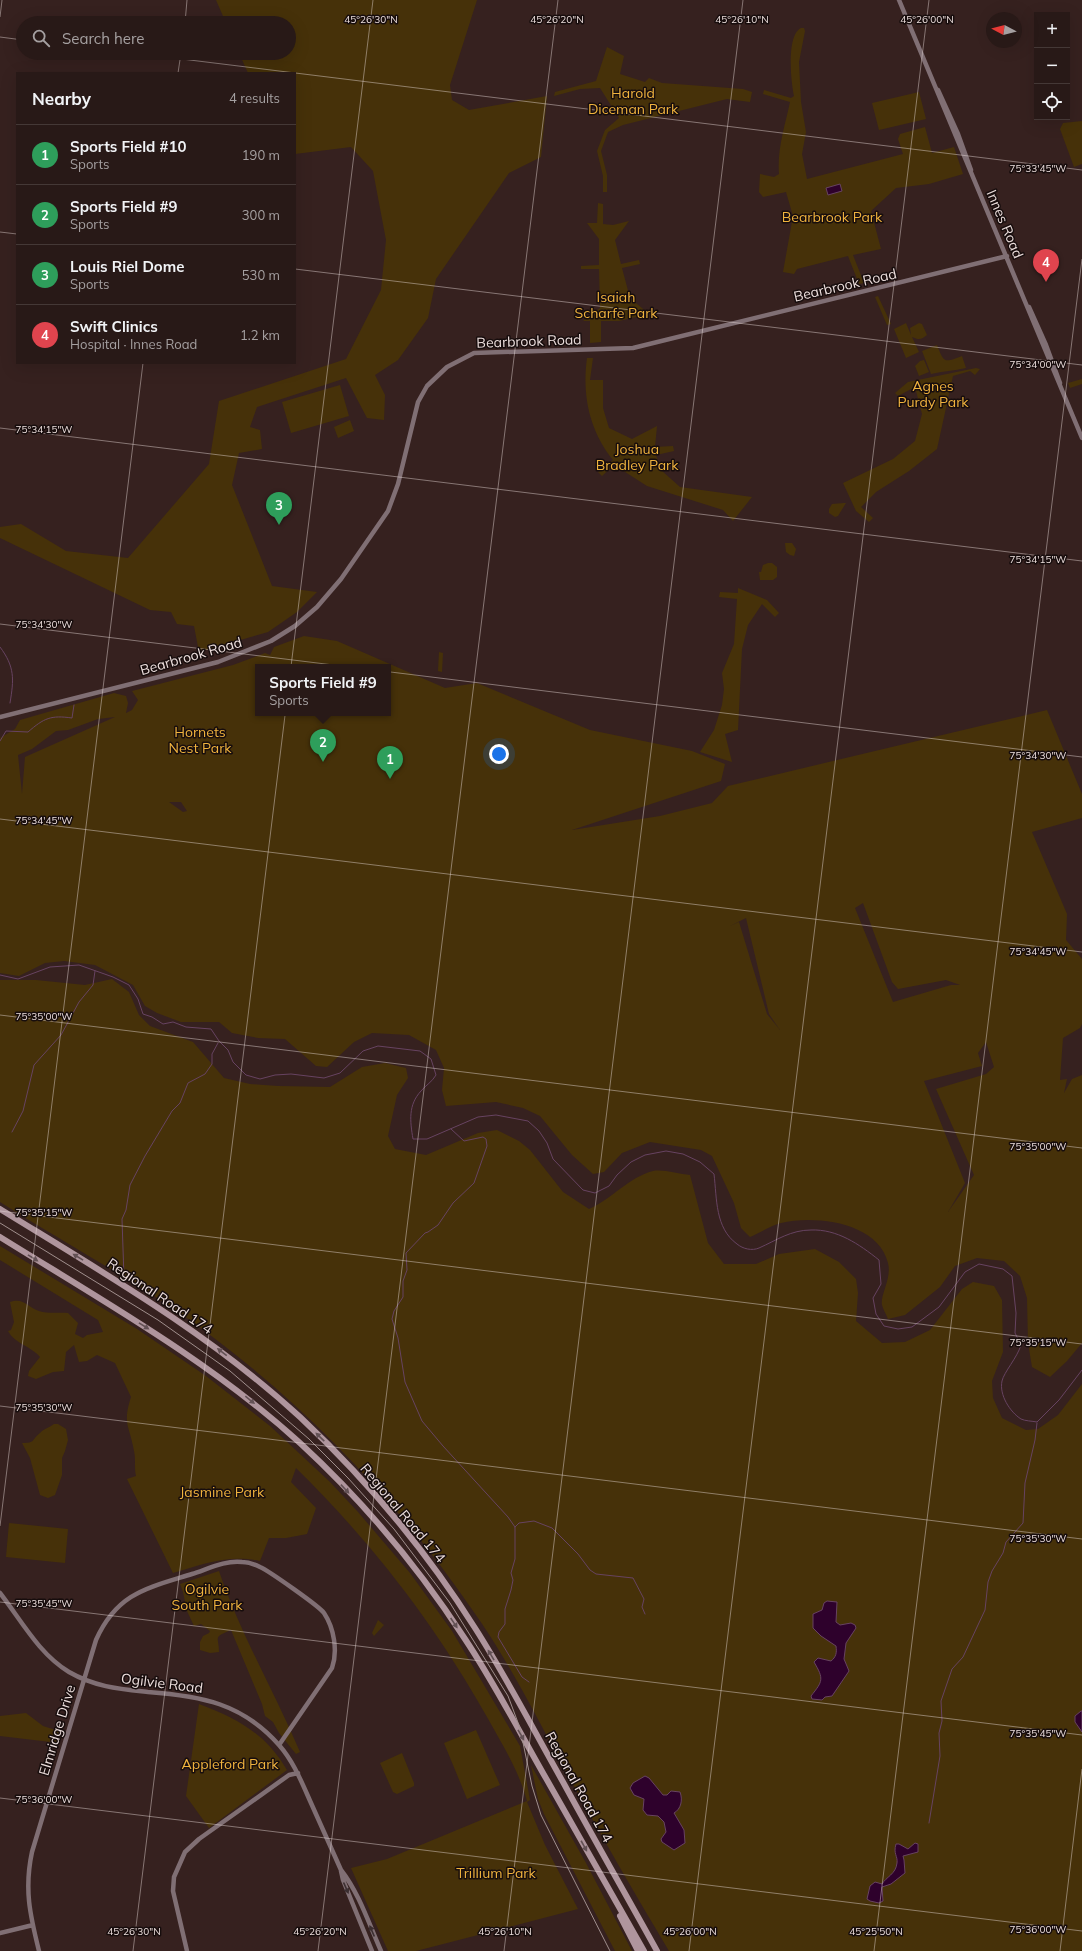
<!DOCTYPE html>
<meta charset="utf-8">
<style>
:root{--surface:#281917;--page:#302220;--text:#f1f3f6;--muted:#a5a0a1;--line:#443836;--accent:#db2777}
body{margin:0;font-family:Mulish,sans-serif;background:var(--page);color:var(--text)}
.controls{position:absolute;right:12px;top:12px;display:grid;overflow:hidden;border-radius:0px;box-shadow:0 4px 16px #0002}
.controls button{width:36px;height:36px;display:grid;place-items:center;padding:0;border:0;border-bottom:1px solid var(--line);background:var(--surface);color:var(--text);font:20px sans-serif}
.compass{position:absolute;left:986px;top:12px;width:36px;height:36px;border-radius:50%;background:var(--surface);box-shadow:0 4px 16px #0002;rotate:277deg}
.you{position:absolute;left:499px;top:754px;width:14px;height:14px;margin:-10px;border:3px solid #fff;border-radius:50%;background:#1a73e8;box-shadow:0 0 0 6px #1a73e833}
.badge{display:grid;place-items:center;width:26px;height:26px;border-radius:50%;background:var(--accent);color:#fff;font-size:13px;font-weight:700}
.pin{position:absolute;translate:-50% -33px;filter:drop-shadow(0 1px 2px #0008)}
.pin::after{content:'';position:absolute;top:21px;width:14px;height:12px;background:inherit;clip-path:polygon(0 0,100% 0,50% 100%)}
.popup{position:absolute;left:255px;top:664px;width:136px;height:52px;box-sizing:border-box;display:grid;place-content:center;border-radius:0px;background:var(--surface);filter:drop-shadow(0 1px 3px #0005);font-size:13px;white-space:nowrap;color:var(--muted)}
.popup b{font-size:15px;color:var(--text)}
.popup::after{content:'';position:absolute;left:50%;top:100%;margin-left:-8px;border:8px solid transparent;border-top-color:var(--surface)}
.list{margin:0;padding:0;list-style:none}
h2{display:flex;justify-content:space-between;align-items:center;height:52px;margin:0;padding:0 16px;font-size:17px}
h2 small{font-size:13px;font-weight:400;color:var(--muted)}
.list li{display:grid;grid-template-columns:26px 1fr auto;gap:12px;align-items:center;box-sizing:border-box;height:60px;padding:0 16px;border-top:1px solid var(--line)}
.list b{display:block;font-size:15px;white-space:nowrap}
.list p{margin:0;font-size:13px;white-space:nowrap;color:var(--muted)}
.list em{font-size:13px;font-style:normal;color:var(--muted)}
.icon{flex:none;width:22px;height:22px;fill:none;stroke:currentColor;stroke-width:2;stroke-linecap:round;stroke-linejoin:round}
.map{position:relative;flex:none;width:1082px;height:1951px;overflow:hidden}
.search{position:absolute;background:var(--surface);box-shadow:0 4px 16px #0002;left:16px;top:16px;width:280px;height:44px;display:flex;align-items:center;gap:10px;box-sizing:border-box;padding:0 14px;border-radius:22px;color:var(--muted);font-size:15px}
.panel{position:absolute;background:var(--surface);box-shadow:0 4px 16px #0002;left:16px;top:72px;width:280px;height:292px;border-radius:0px}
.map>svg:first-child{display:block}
.green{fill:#463109;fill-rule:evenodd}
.water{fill:#2e012c;stroke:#674361}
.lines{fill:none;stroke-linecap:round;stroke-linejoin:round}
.stream{stroke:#674361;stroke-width:1}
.secondary{stroke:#806f74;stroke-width:4.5}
.highway{stroke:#af959d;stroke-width:6}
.tram{stroke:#a08f8d;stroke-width:1}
.oneway{fill:#635155}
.oneway2{fill:#3c2f31}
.ticks{fill:none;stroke:#ecdedc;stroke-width:1;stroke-opacity:0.45}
.labels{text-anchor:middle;stroke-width:3;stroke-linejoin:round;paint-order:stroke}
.park-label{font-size:14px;fill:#f0b33e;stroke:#170d0d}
.street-label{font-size:14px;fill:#ecdedc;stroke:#170d0d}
.ticks-label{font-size:10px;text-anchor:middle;fill:#ecdedc;stroke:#170d0d;stroke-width:3;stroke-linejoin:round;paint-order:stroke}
</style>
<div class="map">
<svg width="1082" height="1951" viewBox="0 0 1082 1951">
<rect width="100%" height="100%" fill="#36211f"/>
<!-- green -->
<path class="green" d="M216,0h261l-27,85 2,15 17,10 78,-14 -6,61 -32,16 -73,106 -8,39 -30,42 -23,15 10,20 -1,25 -17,-2 -21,-40 -89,29 -7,20 10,3 2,19 -23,4 -7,32 40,101 45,6 -20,20 -29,20 -69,20 -5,-26 -17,-2 -6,-12 -21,-2 -150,-72v-11l21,-3 45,27 62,7 81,-94 10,-63 127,-42 35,-69 5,-50 -13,-69 -22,-24 -56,7v-81h-47l-9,-20h50v-30h-63z
M801,28h3l1,3 -6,31 2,40 5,30 -4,22 5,25 96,-25 -5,-15 2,-5 25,-7 7,26 22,-6 9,27 -34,10 -33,4 -25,23 10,38 -28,6 11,28 -5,1 -11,-28 -51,13 -3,5 -11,-2 10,-56 -7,-24 -23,5 -4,-5 1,-18 14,3 5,-3c-2,-25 6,-48 11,-72l-27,-8 1,-4 27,8 3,-2c-3,-13 -8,-61 7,-68z
M607,47l17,9 -4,18 25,8 4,-4 13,5 81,6 9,3 -2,10 -23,-3 -104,26 -15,7 -7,19 6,24v17h-4v-16l-6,-25 8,-21 14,-12 -19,-30 -20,1 -26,7 1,-4 41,-11z
M919,92l7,27 -47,11 -7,-27z
M1082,121v43l-8,3 -14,-38 3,-6z
M598,203l5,1v20l10,1 16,-4 -14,19 6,24 18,-4 1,4 -18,4 8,30 19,16 -30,7h-18v21l-11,1v-22h-7l17,-13 -1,-39h-18v-3l18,-1v-26l-12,-16h10z
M878,296l13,28 -4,1 -12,-28z
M906,323l5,12 -1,-7 9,-5 3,1 5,11c-6,5 -8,5 -15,2l7,15 -13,6 -12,-29z
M937,345c7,18 7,18 25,11l4,12c-12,3 -23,3 -35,6l-9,-23z
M587,358h6l-3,22h13v28l6,20 23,11 25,-13 -2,21 18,-1 1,5 -18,4 5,15 19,17 72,10 -19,24 -10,-11 -76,-24 -25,-16 -6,-7 -14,13 -4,-4 15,-12c-24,-30 -31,-65 -26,-102z
M924,360l5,12 -10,4 -4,-10 5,-5z
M976,368l4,1 -5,6 -5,-4 -17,5 -16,73 -28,22 -33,21 -15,15 12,11 -4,4 -13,-11 -13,-28 50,-24 22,-18 7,-27 -7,-27 -17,9 -3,-3 13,-11z
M1082,379v5l-12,4 -2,-5z
M340,385l9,31 -58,17 -9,-31z
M350,420l4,11 -16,7 -4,-11z
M844,503h2l-8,13 -3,1 -6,-4v-4l3,-5z
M785,543h7l4,6 -2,7 -4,-1 -4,-3z
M768,563h4l5,4v10l-4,3h-13l-1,-8h2l2,-7z
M738,588l29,12 12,13 -4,4 -13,-13 -14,21 -6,24 -4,81 -13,4 7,28 -32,-10 14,-22 8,-25 2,-16 -2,-16 12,-29 3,-45 -18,-2 1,-5 18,1z
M304,636l33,5 108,47 32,-5 113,47 102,21 33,13 -4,17 -149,49 88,-14 52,-13 16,-17 319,-76 35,84v24l-50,14 35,82 -1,26 16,19v65l-2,4 -17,10 -3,42 7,-1 -3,14 8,-14 10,-4v268l-15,18 -17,16 -18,-10 -4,-24 -1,-45 -7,-22 -16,-15 -27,-3 -22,8 -15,21 -35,28 -17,4c-2,-5 -5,-10 -6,-14 -2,-10 10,-27 6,-42 -10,-41 -73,-48 -107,-40 -11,3 -21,10 -31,14l-9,-9 -7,-25 -22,-47 -11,-6 -51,-8 -28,11 -18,19 -11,2 -21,-19 -32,-39 -17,-8 -27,-6 -50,4 -4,-16 2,-22 -8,-18 -27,-15 -37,-2 -18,9 -27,25 -11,-1 -31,-27 -27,-1 -26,-5 -13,-11h-38l-24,-9 -12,-7 -12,-21 -38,-20 -31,-4 -19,2 -26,13 -19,-3v-235l15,-9 5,-9 94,-27 12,3 2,7 -2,10 6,-3 6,-10 -6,-9 101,-26 32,-12 5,2 4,-8zM258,667h130v46h-130zM115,717l-90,40 -3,37 -4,-39 14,-6 24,-18 12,-1 30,-11zM169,802h12l6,9 -4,1zM863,903l29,79 6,7 48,-9 14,5h-9l-58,17 -38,-94zM746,918l23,96 11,16 -13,-16 -28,-92 -9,4zM986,1042l8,25 -8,7 -50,15 38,86 -26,37 17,-29 -41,-102 58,-15 -4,-13z
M439,652l4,1 -1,19 -4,-1z
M112,979l17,13 10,23 11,11 43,16 31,36 26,6 28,2 52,1 32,-20 23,-4 21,5 2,10 -11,17 -9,41 7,13 31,6 52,-22 19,-3 22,11 11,9 33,42 26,17c23,-10 40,-32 64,-38 10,-2 26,3 37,4l18,68 16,21h32l23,-10 36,-5 24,13 17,17 2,14 -2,28 26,22 23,-1 25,-12 32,-41 11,-7 21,4 8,14 1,52 -11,29 1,17 9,20 24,12 12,-1 20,-14 24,-31v567h-413c-36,-60 -71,-121 -105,-183 -29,-54 -57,-110 -93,-160 -78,-113 -175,-213 -287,-292 -59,-41 -123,-75 -184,-114v-222h36l49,5z
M0,1246l137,83 69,47 64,50 60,56 28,30 52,61 42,58 68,115 10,54 -3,2 18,43 33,64 -162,42h-28l-37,-83 36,-9 140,-58c-8,-30 -25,-57 -40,-84 -53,-94 -114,-173 -191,-249l-5,14 25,26 -9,26 -21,4h-17l-9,23c-31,-7 -57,3 -87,12l-46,-94 9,-3c-2,-8 0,-16 -2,-25 -4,-25 -12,-26 -3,-54l-16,-34 -18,-8 -10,6 -8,1 -5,-17 -8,7 -2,19 -11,1 -17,7 -8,-3 1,-5 11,-14c-9,-11 -25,-13 -32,-26l3,-1 3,-8 -4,-20c13,-5 18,5 29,9 9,3 20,1 29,2l10,10 -3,11 8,4 4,-3 16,-3 -5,-12 -98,-60z
M54,1424h4l8,5 2,11 -3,11 -3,7v17l-7,20 -7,3 -8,-3 -10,-37 -8,-15c14,0 9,-3 18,-10 3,-4 9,-5 14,-9z
M9,1523l59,6 -3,34 -59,-6z
M219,1571c21,62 55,120 81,181l-4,2 -17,-21 -6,-11 -8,-6 -3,-12 -31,-74c-19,8 -12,6 -12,22l-9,1 -10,-3v-8l3,-6 6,-3 1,-2 -9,-7 -7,2 -7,-15 -4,-19 -3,-8z
M378,1620l6,5 -10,11 -2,-3z
M199,1704c39,15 66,29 88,66l-78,58 -23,-32z
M26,1713l17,13 19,6 -3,11 -59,-7v-20z
M476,1730l24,55 -33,14 -23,-56z
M402,1753l12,30v3l-17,8 -4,-2 -13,-29z
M531,1765l55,98 46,88h-17l-71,-137 -6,-15z"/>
<!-- water -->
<path class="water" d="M840,184l2,7 -14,4 -2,-7z
M827,1601l10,1 -1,20 4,3 11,-2 4,2 1,3 -10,15 -2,16 5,12 -17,25 -7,1 -3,3 -10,-1 -1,-3c12,-15 13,-17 3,-34l4,-4 13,3c5,-4 6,-8 5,-15l-15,-10 -8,-8v-14l9,-4 2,-7z
M1081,1711h1v21l-7,-10v-6z
M645,1776l4,2 14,17h4l4,-4 9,1c3,8 1,17 -6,21l10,17 1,13 -11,7 -12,-8 -1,-3 5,-7 -2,-10 -6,-6 -11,-1 -4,-5 1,-11 -10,-4 -4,-7 3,-5z
M915,1843l3,1v8l-15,4 1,4 1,13 -14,11 -9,3 1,14 -4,2 -9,-2 -3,-2 3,-13 5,-4 7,2c4,-7 14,-10 15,-21 1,-7 -4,-9 -1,-19h3l9,5z"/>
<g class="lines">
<!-- stream -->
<path class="stream" d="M0,647c15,20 14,32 10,56
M0,741l6,-10 22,1c16,-14 23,-17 44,-14l2,-13
M0,975l18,4 32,-12 29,-2 34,12 16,8 9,14 5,15 9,3 11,7 10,-2 13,5 25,2 8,12 9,9 5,12 13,13 14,4 15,-4 16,-1 33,4 16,-5 23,-22 15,-5 42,5 11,8 5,16c-4,7 -10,10 -15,16 -13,14 -11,30 -8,48h14l51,-22 18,-2 32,6 11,10 8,12 6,16 30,31 12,3 14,-7 8,-11 14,-13 14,-7 21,-4 17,3 17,8 14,12c3,25 1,54 23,70 6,5 15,7 22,4 18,-8 32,-18 52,-18 26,-1 48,14 68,30l2,24 -8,14 3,16 8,12 14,3 14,-2 27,-20 26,-35 14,-8 24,5 9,7 4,37 -1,20 6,12c-4,13 -17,27 -19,36 -3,14 8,31 19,38 4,2 11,2 16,3l22,-22 23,-30
M451,1129l13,12 19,-4 3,2 1,7 -13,37 -21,20 -15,22 -10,7 -3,1 -19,20 1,17 -4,11v16l-9,14 -2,8 6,19 7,44 17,39 21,25 65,71 7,10v32l-4,14 2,7 -2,10 -6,19v15l-6,8 -1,5 24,40 7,5
M12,1132l11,-21 11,-46 27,-30 18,-33 14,-17 2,-14
M124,1278l-2,-59 4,-9 4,-25 15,-29 27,-45 8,-8 8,-20 17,-9 7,-10v-10l6,-11
M515,1527l4,-4 15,-2 18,7 26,26 12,16 6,4 37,4 11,21 -2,8 3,7
M929,1823l11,-67 -1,-23 3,-12 -1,-20 11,-32 11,-12 22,-47 3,-28 4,-11 11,-18 3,-11 17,-19 2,-40 10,-43 2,-17"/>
<!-- secondary -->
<path class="secondary" d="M899,0l183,438
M938,90l20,44 13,36
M1029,307l17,38 14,38
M0,717l218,-55 53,-21 24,-15 22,-19 24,-28 47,-68 10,-27 20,-82 9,-16 20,-19 27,-14 159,-5 374,-92
M0,1593c21,27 39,61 69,79 26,15 51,17 79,20 53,4 94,11 131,53 15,17 23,38 32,58 10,22 20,45 30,67 18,23 28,54 40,81
M341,1871l2,9 29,71
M0,1933l33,-8
M39,1951c-9,-36 -15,-62 -7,-99l64,-212c21,-47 51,-52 96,-66 16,-5 33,-14 50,-12 6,0 12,2 18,5 9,4 59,39 64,46 10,15 14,38 8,55l-53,77
M187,1951l-14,-60 1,-14 11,-25 14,-13 90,-64 9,-2"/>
<!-- highway -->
<path class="highway" d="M0,1209c104,64 210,125 300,208 65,61 127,135 175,211 32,50 59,103 88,154 31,57 63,113 94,169
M0,1237c103,64 210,124 300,206 63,58 119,125 165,196 30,45 55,94 82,141 32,57 65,114 97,171
M620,1916l18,35"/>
<!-- tram -->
<path class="tram" d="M0,1223l158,97 72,51 79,68 39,39 46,51 56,74 58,93 12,32 12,58 9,29 69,136"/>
</g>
<!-- one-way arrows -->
<defs><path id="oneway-solid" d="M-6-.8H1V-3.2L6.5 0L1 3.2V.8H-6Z"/></defs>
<g class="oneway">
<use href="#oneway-solid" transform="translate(78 1257) rotate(-149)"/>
<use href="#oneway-solid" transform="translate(33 1258) rotate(32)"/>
<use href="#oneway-solid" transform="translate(144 1326) rotate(32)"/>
<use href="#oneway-solid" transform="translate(222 1352) rotate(-142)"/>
<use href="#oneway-solid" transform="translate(250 1400) rotate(39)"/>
<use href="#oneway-solid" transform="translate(320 1437) rotate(-136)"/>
<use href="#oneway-solid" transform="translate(345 1489) rotate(47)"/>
<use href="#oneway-solid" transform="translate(454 1623) rotate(56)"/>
<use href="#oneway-solid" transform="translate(491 1655) rotate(-121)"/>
<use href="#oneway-solid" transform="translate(521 1735) rotate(60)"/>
<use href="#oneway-solid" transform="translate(584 1846) rotate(61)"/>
</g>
<g class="oneway2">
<use href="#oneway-solid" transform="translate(346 1888) rotate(66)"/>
<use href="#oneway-solid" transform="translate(372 1931) rotate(-113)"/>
</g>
<!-- ticks -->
<path class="ticks" d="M0,17l2,-17M185,23l2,-23M0,37l23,3M133,53l949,117M178,73l3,-20M0,232l17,2M295,269l787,96M0,428l1082,133M0,624l1082,133M0,819l1082,133M0,1015l1082,133M0,1211l1082,133M0,1406l1082,133M0,1526l143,-1163M0,1602l1082,133M0,1798l1082,133M133,1951l240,-1951M318,1951l240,-1951M504,1951l239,-1951M689,1951l240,-1951M874,1951l208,-1692M1060,1951l22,-182"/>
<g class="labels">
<!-- park labels -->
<g class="park-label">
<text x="633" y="98">Harold<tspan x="633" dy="16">Diceman Park</tspan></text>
<text x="832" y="222">Bearbrook Park</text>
<text x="616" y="302">Isaiah<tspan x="616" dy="16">Scharfe Park</tspan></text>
<text x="933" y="391">Agnes<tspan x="933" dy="16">Purdy Park</tspan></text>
<text x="637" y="454">Joshua<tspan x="637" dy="16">Bradley Park</tspan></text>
<text x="200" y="737">Hornets<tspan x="200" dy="16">Nest Park</tspan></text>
<text x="222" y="1497">Jasmine Park</text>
<text x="207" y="1594">Ogilvie<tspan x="207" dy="16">South Park</tspan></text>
<text x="230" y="1769">Appleford Park</text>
<text x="496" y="1878">Trillium Park</text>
</g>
<!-- street labels -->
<g class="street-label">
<text transform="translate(1005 224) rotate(67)" y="5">Innes Road</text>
<text transform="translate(845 285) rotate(-13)" y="5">Bearbrook Road</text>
<text transform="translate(529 341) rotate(-2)" y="5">Bearbrook Road</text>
<text transform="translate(191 656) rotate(-16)" y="5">Bearbrook Road</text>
<text transform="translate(160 1296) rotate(34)" y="5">Regional Road 174</text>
<text transform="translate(403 1513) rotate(50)" y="5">Regional Road 174</text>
<text transform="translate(162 1683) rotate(7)" y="5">Ogilvie Road</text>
<text transform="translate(57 1730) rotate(-73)" y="5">Elmridge Drive</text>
<text transform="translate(579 1787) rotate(61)" y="5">Regional Road 174</text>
</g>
</g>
<g class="ticks-label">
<text x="371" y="23">45°26'30"N</text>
<text x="557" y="23">45°26'20"N</text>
<text x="742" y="23">45°26'10"N</text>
<text x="927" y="23">45°26'00"N</text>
<text x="1038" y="172">75°33'45"W</text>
<text x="1038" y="368">75°34'00"W</text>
<text x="44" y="433">75°34'15"W</text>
<text x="1038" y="563">75°34'15"W</text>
<text x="44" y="628">75°34'30"W</text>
<text x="1038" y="759">75°34'30"W</text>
<text x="44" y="824">75°34'45"W</text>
<text x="1038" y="955">75°34'45"W</text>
<text x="44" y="1020">75°35'00"W</text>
<text x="1038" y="1150">75°35'00"W</text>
<text x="44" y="1216">75°35'15"W</text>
<text x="1038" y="1346">75°35'15"W</text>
<text x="44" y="1411">75°35'30"W</text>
<text x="1038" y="1542">75°35'30"W</text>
<text x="44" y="1607">75°35'45"W</text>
<text x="1038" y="1737">75°35'45"W</text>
<text x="44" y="1803">75°36'00"W</text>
<text x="1038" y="1933">75°36'00"W</text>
<text x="134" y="1935">45°26'30"N</text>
<text x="320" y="1935">45°26'20"N</text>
<text x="505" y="1935">45°26'10"N</text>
<text x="690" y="1935">45°26'00"N</text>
<text x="876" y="1935">45°25'50"N</text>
</g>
</svg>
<div class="controls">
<button>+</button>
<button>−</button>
<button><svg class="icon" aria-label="locate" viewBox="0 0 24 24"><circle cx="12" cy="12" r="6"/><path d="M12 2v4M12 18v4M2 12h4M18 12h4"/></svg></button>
</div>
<svg class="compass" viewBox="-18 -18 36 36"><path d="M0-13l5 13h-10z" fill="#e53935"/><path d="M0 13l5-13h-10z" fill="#a5a0a1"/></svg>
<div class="you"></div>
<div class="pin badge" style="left:390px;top:779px;background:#2e9e5b">1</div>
<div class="pin badge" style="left:323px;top:762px;background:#2e9e5b">2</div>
<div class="popup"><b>Sports Field #9</b>Sports</div>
<div class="pin badge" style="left:279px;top:525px;background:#2e9e5b">3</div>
<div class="pin badge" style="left:1046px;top:282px;background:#e0444e">4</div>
<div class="search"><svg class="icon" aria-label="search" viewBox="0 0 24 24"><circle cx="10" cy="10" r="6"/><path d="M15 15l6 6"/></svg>Search here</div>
<section class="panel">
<h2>Nearby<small>4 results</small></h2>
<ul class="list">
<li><span class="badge" style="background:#2e9e5b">1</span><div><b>Sports Field #10</b><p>Sports</p></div><em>190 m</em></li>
<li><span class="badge" style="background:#2e9e5b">2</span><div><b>Sports Field #9</b><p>Sports</p></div><em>300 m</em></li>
<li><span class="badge" style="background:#2e9e5b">3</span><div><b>Louis Riel Dome</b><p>Sports</p></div><em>530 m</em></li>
<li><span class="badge" style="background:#e0444e">4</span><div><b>Swift Clinics</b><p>Hospital · Innes Road</p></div><em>1.2 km</em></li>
</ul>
</section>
</div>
